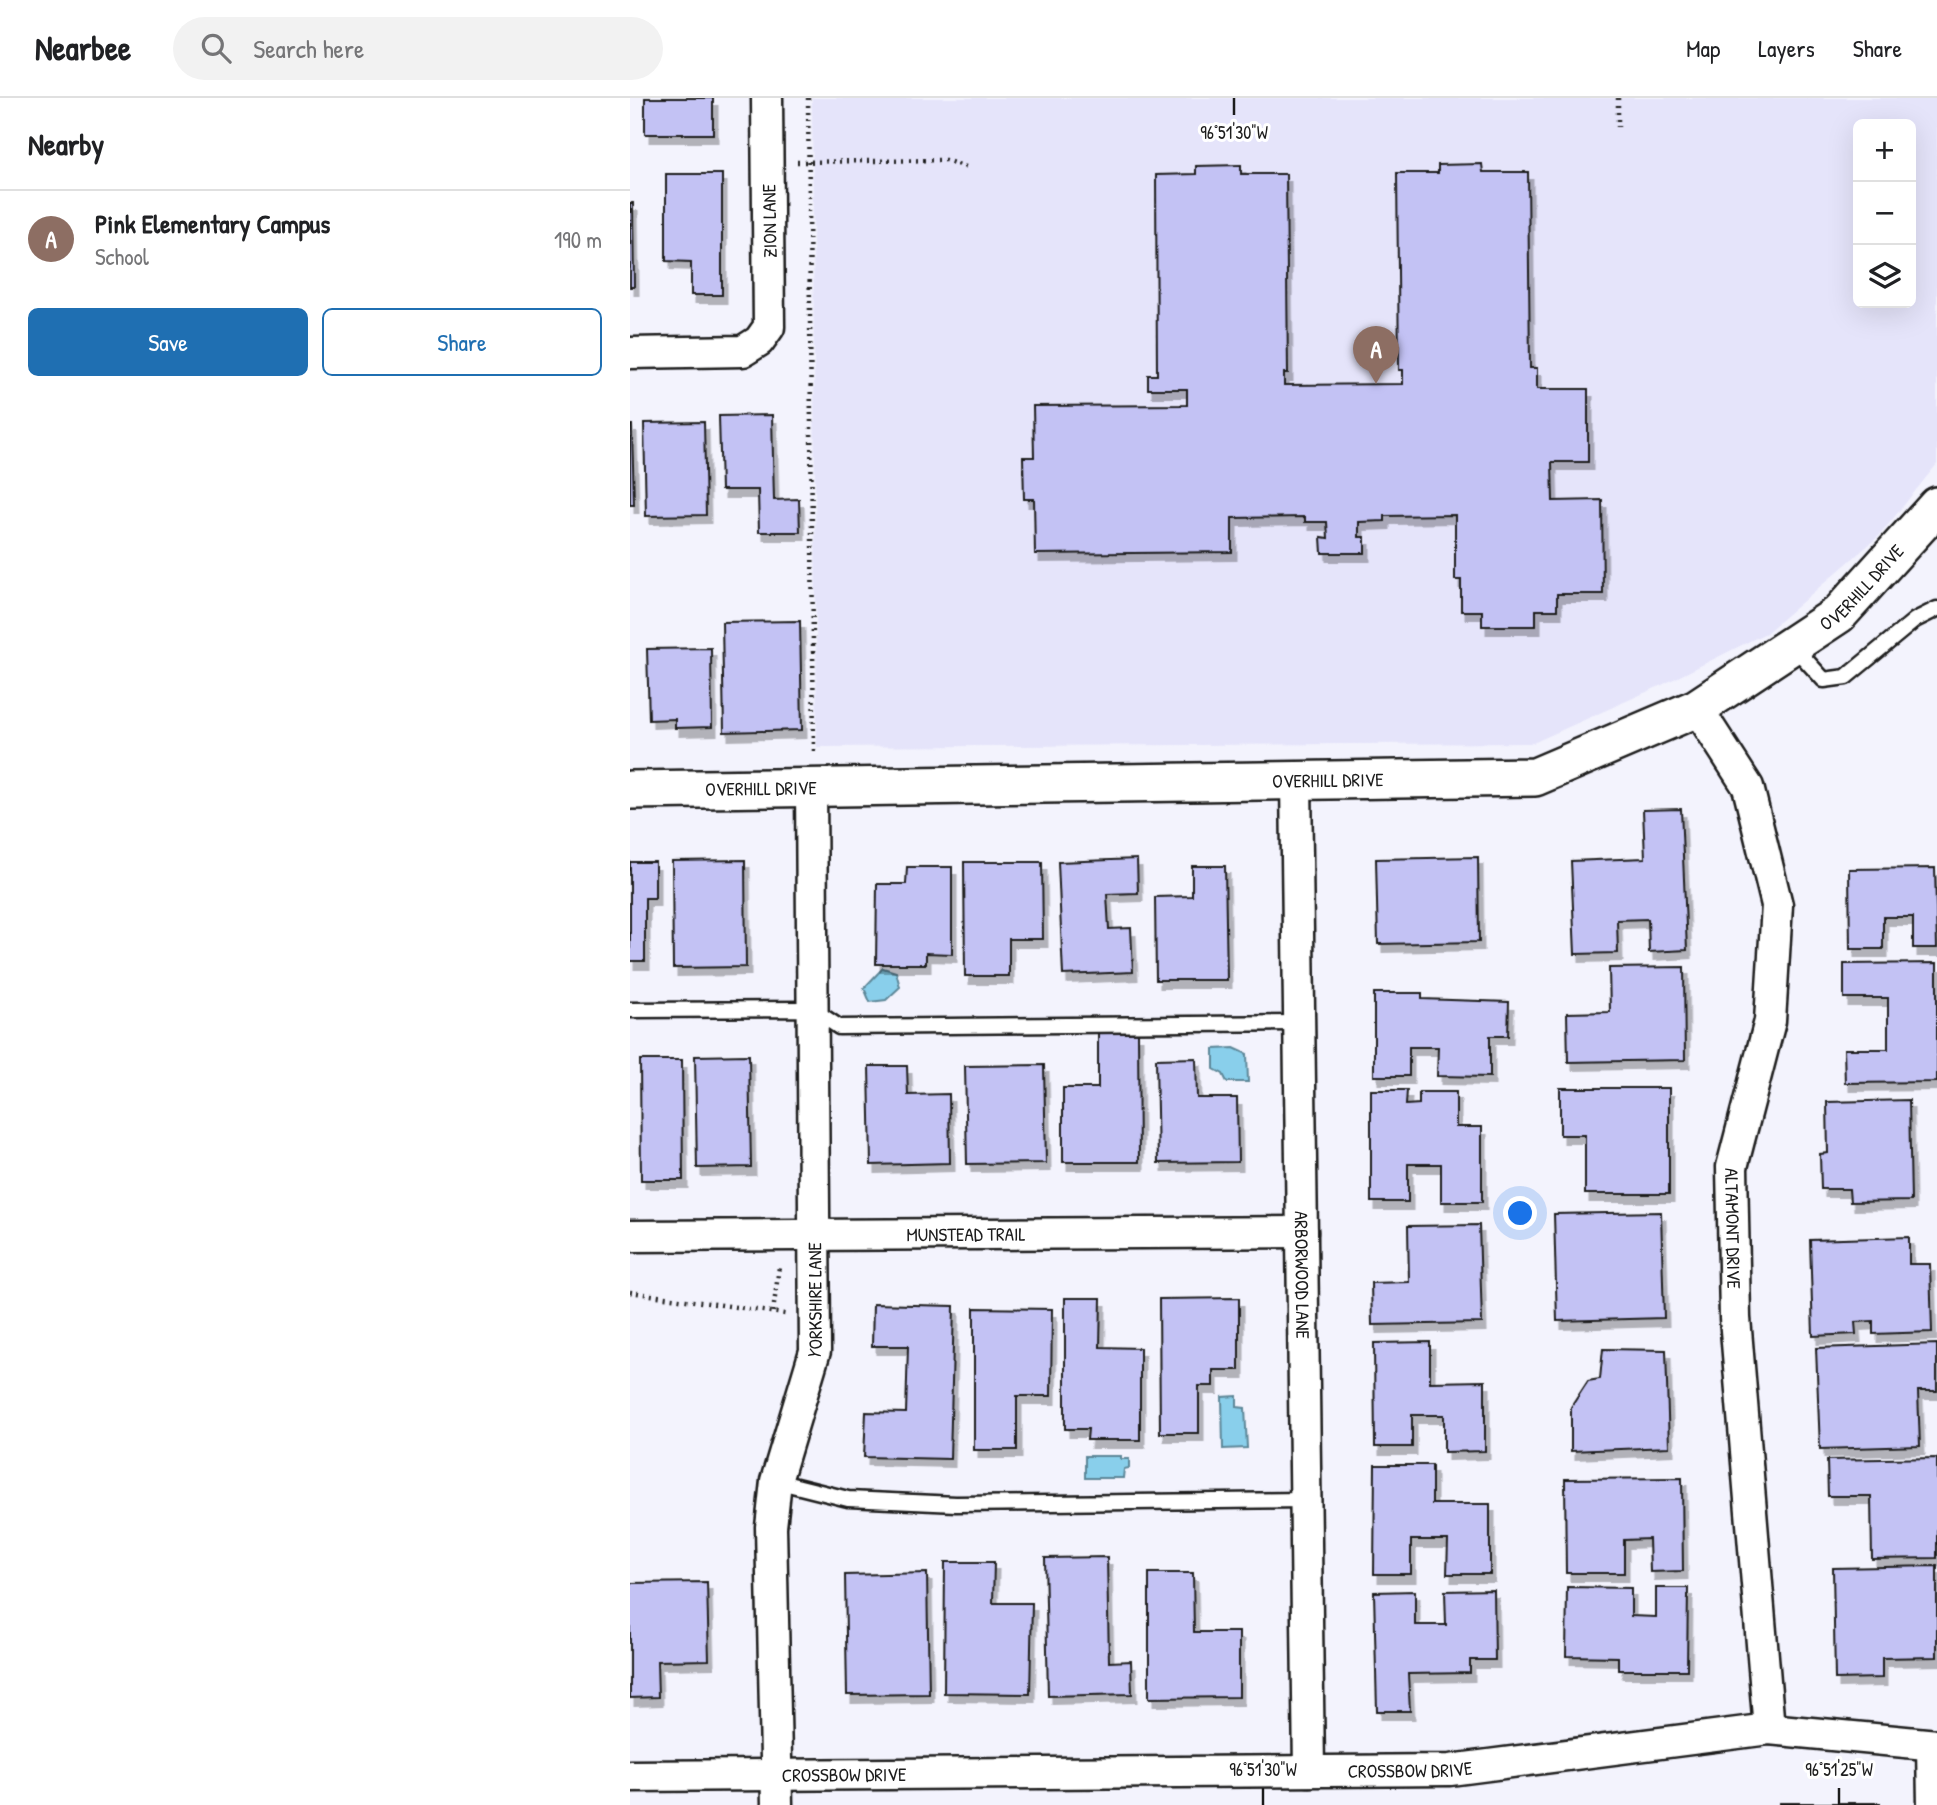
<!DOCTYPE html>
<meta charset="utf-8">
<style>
:root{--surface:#fff;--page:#f2f2f2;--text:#202124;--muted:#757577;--line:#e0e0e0;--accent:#1f6fb2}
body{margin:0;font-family:"Patrick Hand",sans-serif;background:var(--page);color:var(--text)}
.controls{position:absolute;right:21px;top:21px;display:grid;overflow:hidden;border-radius:10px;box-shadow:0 7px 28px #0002}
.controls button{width:63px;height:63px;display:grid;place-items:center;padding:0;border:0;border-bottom:2px solid var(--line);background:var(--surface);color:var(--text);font:35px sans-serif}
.you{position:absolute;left:891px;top:1116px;width:24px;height:24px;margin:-18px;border:5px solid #fff;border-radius:50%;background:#1a73e8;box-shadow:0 0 0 10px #1a73e833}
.badge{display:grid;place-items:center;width:46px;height:46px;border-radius:50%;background:var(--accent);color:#fff;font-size:23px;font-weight:700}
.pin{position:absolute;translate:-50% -58px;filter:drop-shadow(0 2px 4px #0008)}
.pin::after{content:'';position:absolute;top:37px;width:24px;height:21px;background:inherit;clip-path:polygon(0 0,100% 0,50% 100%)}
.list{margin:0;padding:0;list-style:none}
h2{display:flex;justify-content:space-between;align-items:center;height:91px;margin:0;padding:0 28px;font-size:30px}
h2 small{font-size:23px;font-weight:400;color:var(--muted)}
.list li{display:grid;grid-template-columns:46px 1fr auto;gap:21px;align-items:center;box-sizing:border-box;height:98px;padding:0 28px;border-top:2px solid var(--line)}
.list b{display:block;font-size:26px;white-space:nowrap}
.list p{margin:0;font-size:23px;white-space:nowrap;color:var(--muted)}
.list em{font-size:23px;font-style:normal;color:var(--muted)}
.actions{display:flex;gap:14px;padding:21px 28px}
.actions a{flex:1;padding:16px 0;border:2px solid var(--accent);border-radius:10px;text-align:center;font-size:24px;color:var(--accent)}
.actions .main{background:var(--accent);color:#fff}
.icon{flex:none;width:38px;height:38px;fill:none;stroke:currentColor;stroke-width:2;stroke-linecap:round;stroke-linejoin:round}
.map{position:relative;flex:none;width:1307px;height:1707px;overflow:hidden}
header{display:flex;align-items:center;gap:42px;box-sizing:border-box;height:98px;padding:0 35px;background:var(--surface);border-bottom:2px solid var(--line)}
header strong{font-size:33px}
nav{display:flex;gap:38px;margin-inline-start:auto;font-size:24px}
.search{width:490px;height:63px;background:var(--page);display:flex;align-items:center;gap:18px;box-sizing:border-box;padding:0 24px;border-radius:38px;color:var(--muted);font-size:26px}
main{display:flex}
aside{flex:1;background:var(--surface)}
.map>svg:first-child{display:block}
.built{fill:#e5e4fa;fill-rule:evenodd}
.water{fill:#89cfeb;stroke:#5d8798;stroke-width:2}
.building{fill:#c3c2f4;stroke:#1c1c1c;stroke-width:2;filter:url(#shadow)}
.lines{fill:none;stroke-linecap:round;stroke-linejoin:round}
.service-casing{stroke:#1c1c1c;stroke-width:19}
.minor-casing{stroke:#1c1c1c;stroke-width:35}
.tertiary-casing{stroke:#1c1c1c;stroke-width:42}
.path{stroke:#1c1c1c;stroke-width:4.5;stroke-dasharray:2 5;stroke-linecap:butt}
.service{stroke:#fff;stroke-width:14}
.minor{stroke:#fff;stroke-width:30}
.tertiary{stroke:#fff;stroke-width:37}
.ticks{fill:none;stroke:#1c1c1c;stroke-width:2.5}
.labels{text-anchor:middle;stroke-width:6;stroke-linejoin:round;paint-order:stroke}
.street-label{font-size:19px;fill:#1c1c1c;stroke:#fff}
.ticks-label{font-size:18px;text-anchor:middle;fill:#1c1c1c;stroke:#fff;stroke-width:6;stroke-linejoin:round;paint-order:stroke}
</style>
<header>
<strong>Nearbee</strong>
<div class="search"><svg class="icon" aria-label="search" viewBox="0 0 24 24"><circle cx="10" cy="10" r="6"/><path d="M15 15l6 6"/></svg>Search here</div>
<nav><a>Map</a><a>Layers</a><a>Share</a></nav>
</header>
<main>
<aside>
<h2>Nearby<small></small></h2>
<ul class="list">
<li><span class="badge" style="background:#8d6e63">A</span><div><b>Pink Elementary Campus</b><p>School</p></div><em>190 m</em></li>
</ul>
<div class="actions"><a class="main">Save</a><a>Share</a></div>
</aside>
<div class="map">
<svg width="1307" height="1707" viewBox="0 0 1307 1707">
<defs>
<filter id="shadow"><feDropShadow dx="4.5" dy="8" stdDeviation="0" flood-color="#0004"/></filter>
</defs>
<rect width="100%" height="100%" fill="#f3f3fd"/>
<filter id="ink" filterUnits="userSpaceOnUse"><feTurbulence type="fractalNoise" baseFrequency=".0143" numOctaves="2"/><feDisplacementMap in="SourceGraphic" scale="14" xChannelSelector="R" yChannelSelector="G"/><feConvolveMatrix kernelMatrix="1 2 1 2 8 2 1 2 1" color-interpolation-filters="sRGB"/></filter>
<g filter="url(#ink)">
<!-- built -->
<path class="built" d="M182,0h1125v366l-58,72 -113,97 -104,52 -129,58 -716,4zM1228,26h53v179h-53z"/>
<!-- water -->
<path class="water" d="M253,870l13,4 4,15 -14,13 -16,2 -6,-14z
M604,950l13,6 1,28h-21l-4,-8 -9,-5v-20z
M607,1298v11l8,1 2,40 -24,1 -1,-52z
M455,1358h36v3h8v9l-5,1 -1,9h-38z"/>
<!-- building -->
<path class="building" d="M15,0h68v36h-68z
M852,66l1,8h45l2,196h7v21h51v73h-36l1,39 49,-1 1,94h-46v16h-21v16h-54v-15h-21v-31h-6v-65l-70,1v5l-26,1v15h6v16h-43l-1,-16 7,1 -1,-16h-22v-5l-73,1v34l-197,2 -1,-55h-10l-1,-42h11l-1,-51 154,-1v-16h-39v-14h9l-1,-200 40,-1v-8l45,-1v9h45l2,199h-4v12l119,-1v-14h-4l-2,-197h41v-8z
M36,76h56v121h-31v-33l-25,-1z
M0,105h3l1,84h-4z
M142,317l2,85 25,-1 1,33h-41l-1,-42h-37l-2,-74z
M74,324l2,93 -60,1 -2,-93z
M0,327h2l2,80h-4z
M170,523l2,109 -78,2 -2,-110z
M81,550l1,79 -37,1v-9l-26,1 -2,-71z
M1051,711l6,141 -38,2 -1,-33 -31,1 1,33 -43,1 -4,-93 74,-3 -2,-48z
M848,759l1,85 -101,2 -2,-85z
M507,761l1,34 -31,1 2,35 22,-1 2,44 -70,3 -5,-113z
M115,762l1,107 -73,1 -1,-107z
M0,764h25v36h-10v63h-15z
M334,764h78l1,77h-34v37h-44z
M562,768h33l2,114h-71l-1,-83 37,-1z
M277,769h45v87l-26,-1v11h-50l1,-80h29z
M1305,770l2,80h-24v-31h-30v32h-33l-1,-80z
M1307,865v119l-92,1 -1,-34h44v-51h-44v-34z
M1054,869l1,93 -117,2 -1,-49 43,-1 -1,-44z
M744,895h48v6l87,3 -1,34h-18v41l-53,-1 1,-29h-29v29h-35z
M468,934h40l1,130h-76v-74h35z
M119,957l2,112 -54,1 -2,-112z
M566,960l1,40h40l1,64 -80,1 -2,-104z
M10,962h42l1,120h-42z
M414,967l2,98 -79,1 -2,-98z
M239,968h38l1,29 41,-1 1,69 -79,2z
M930,990h109v106h-84v-59h-25z
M741,992h36l-1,15 13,-1v-12h37v35h26v75h-41v-38h-33v38h-37z
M1279,1002l2,101 -61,1 -1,-13h-28l-1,-35 8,-1 -1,-51z
M1031,1114l3,106 -107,3 -3,-107z
M849,1127l3,98 -110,2 -1,-42 38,-1 -1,-56z
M1279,1139v27h21l2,68 -59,2v-13l-18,1 1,12 -43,2 -3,-96z
M435,1200h36l-1,49 40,1v92h-53l1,-11h-23z
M609,1200v72h-26v16h-14v47h-39l-1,-134z
M243,1206l81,2 -4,153 -86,-2 2,-45 40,1 2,-67h-36z
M344,1210l78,1 -1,87h-34v54h-43z
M800,1244v40l55,-1v70l-41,1v-37h-32v32h-37l-1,-104z
M1307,1246v47h-19l2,55 -100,3 -4,-101z
M973,1251l63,1 3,97 -98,4v-44l17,-26 12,-2z
M1307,1360v100l-65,1 -1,-63h-43l-1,-36z
M745,1367h57v39h58v70h-43l1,-34h-37v34h-37z
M1052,1380l1,93 -33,1 -1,-33 -25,1v33h-58l-1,-94z
M477,1459l2,105 22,-1 1,33 -84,2 -3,-138z
M315,1464h49l-1,41h39l-2,91 -86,-1z
M1307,1468v91l-55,1v20l-47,1 -2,-111z
M297,1475l2,121 -82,1 -2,-120z
M519,1475h44l1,59h45v65l-90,1z
M77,1484l2,78 -52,1 1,36 -28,1v-115z
M937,1489l64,1v28l25,1v-29h32l-1,82h-69v-13l-52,-1z
M864,1492l1,70h-25v13l-62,1 2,37h-33l-3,-119 41,-1v34h31l-1,-34z
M1150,1705h100v2h-100z"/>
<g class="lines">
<defs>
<path id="service" d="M1163,548l31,34 22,-3 69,-57 22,-11
M0,912l182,-1 27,18 460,-4
M146,1383l72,18 108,5 349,-4"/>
<g id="minor">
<path d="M0,255l113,-2 16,-10 10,-14 -2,-229"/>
<path id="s1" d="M1067,610l51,79 29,118 -7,116 -38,146 3,151 34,411"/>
<path id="s2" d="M666,682l13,991"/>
<path id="s3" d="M0,1138l672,-4"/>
<path d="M1302,1647l1,60"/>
<path id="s4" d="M0,1678l820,-6 319,-41 168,16"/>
<path id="s5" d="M147,1707l-6,-278 5,-46 39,-130 -4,-564"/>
</g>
<g id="tertiary">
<path id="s6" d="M0,692l905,-13 162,-69 142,-94 98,-108"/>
</g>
</defs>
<!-- service casing -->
<use href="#service" class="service-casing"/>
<!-- minor casing -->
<use href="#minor" class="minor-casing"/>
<!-- tertiary casing -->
<use href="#tertiary" class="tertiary-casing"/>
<!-- path -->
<path class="path" d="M178,0l6,657
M988,0v29
M167,64l148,-2 21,7
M0,1194l155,22
M143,1214l6,-45"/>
<!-- service -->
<use href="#service" class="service"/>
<!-- minor -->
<use href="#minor" class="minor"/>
<!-- tertiary -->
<use href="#tertiary" class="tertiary"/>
</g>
</g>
<!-- ticks -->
<path class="ticks" d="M604,0v17M633,1690v17M1209,1690v17"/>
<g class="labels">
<!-- street labels -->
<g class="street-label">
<text transform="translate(139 123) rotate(-91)" y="7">ZION LANE</text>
<text dy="7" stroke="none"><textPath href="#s6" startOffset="1286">OVERHILL DRIVE</textPath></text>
<text dy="7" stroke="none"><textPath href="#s6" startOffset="698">OVERHILL DRIVE</textPath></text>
<text dy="7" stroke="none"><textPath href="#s6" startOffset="131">OVERHILL DRIVE</textPath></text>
<text dy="7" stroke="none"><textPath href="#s1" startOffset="544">ALTAMONT DRIVE</textPath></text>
<text dy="7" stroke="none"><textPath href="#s3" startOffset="336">MUNSTEAD TRAIL</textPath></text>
<text dy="7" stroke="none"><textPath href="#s2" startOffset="495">ARBORWOOD LANE</textPath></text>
<text dy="7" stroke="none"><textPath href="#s5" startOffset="511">YORKSHIRE LANE</textPath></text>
<text dy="7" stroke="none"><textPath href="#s4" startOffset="780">CROSSBOW DRIVE</textPath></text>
<text dy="7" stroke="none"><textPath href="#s4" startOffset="214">CROSSBOW DRIVE</textPath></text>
</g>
</g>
<g class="ticks-label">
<text x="604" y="41">96°51'30"W</text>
<text x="633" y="1678">96°51'30"W</text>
<text x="1209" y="1678">96°51'25"W</text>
</g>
</svg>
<div class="controls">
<button>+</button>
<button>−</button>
<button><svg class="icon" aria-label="layers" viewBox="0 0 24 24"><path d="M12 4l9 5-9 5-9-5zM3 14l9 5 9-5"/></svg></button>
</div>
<div class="you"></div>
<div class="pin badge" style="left:746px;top:286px;background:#8d6e63">A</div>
</div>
</main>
